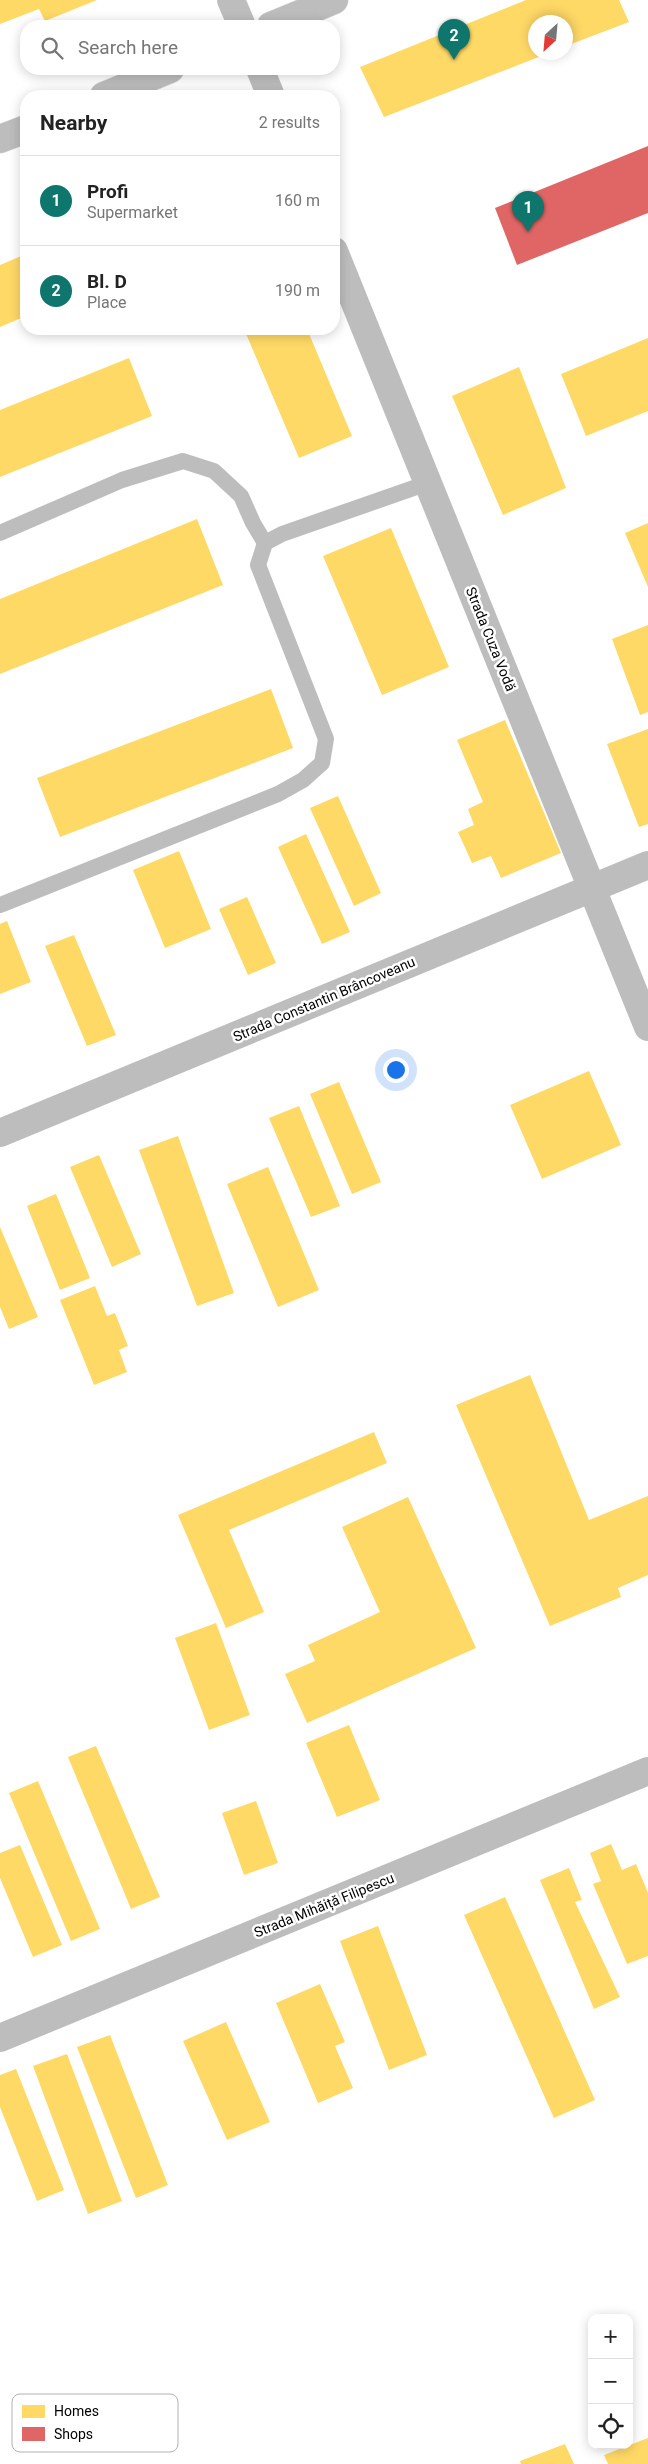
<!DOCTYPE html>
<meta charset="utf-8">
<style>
:root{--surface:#fff;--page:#f2f2f2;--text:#222;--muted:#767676;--line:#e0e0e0;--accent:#0f766e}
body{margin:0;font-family:Roboto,sans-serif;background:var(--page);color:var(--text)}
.controls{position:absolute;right:15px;bottom:15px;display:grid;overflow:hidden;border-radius:10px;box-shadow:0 2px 12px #0003}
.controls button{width:45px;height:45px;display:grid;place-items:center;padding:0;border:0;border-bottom:1px solid var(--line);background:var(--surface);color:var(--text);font:25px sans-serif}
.compass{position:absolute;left:528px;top:15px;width:45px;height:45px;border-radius:50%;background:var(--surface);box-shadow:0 2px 12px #0003;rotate:206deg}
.you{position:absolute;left:395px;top:1069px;width:18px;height:18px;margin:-12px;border:4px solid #fff;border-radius:50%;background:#1a73e8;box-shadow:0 0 0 8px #1a73e833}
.badge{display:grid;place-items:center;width:32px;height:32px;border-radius:50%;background:var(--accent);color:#fff;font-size:16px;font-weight:700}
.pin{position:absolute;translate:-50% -41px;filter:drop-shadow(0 1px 2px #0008)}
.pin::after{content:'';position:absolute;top:26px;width:18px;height:15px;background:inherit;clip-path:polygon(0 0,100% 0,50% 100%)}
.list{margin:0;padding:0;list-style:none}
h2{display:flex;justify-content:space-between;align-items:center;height:65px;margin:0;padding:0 20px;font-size:21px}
h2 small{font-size:16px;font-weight:400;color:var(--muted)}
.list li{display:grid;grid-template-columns:32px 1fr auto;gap:15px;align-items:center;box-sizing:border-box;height:90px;padding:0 20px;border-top:1px solid var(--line)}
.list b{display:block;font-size:19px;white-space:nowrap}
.list p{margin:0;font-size:16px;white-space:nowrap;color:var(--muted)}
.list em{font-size:16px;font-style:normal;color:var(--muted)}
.icon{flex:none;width:28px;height:28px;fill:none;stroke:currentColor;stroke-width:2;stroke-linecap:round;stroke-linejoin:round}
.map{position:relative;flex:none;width:648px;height:2464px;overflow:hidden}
.search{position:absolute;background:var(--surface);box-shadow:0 2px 12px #0003;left:20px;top:20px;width:320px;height:55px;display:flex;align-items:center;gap:12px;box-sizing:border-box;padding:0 18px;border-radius:20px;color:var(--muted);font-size:19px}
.panel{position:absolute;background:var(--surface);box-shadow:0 2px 12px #0003;left:20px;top:90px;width:320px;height:245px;border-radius:20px}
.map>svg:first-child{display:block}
.homes{fill:#ffd966}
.shops{fill:#e06666}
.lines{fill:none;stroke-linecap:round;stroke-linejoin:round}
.primary-casing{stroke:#dbdbdb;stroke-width:29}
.service{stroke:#bdbdbd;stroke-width:16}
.minor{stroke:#bdbdbd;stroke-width:28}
.primary{stroke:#bdbdbd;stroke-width:28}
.labels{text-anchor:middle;stroke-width:5;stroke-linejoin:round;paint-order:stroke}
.street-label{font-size:14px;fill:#000;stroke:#fff}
.key{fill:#fff;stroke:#b2b2b2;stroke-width:1}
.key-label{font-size:14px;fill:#000}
</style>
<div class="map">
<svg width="648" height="2464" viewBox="0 0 648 2464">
<rect width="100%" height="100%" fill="#fff"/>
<!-- homes -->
<path class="homes" d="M0,0h97l-52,21 -6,-12 -39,15z
M526,0h93l10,22 -63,24v-24h-30v30l13,1 -165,64 -24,-50z
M26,254v62l-26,11v-62z
M244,329h63l45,107 -53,22z
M648,338v73l-62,25 -25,-62z
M129,358l23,58 -152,61v-67z
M519,367l47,121 -63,27 -51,-119z
M197,519l26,66 -223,89v-75z
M648,523v64l-23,-54z
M391,528l58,139 -67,28 -59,-139z
M648,625v87l-8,3 -28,-76z
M271,689l22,59 -233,89 -23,-59z
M505,720l56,133 -60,25 -10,-22 -19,7 -14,-31 16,-7 -6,-16 15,-7 -26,-62z
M648,729v95l-9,3 -32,-83z
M338,796l43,97 -27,13 -44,-98z
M306,834l44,98 -28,12 -44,-97z
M179,851l32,78 -46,19 -32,-78z
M247,897l29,66 -28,12 -29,-66z
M7,921l24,61 -31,12v-70z
M74,935l42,100 -29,11 -42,-100z
M589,1071l32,74 -79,34 -32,-74z
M339,1082l42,100 -29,12 -42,-100z
M299,1106l41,100 -29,11 -42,-99z
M178,1136l56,157 -37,13 -58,-156z
M99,1155l42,99 -29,13 -42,-100z
M268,1167l51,123 -41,17 -51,-123z
M56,1194l34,84 -30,12 -33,-84z
M0,1227l38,90 -29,12 -9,-22z
M95,1286l12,30 8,-3 13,33 -9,4 8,22 -33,13 -34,-85z
M530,1375l59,145 59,-24v79l-30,13 3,9 -71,29 -94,-221z
M374,1432l13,31 -158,67 35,82 -38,16 -48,-113z
M408,1497l68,151 -169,75 -22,-49 30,-13 -7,-16 72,-33 -38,-85z
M216,1623l34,92 -41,15 -34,-92z
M349,1725l31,75 -43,17 -31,-74z
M96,1746l64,151 -29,12 -63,-152z
M38,1781l62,148 -29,12 -62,-148z
M256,1801l22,62 -34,12 -22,-62z
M611,1844l11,26 14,-6 12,29v63l-21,8 -34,-80 8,-3 -11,-28z
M20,1845l42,100 -29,12 -33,-79v-25z
M569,1868l13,32 -7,2 45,95 -26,12 -54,-129z
M505,1897l90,203 -41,18 -90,-203z
M378,1926l49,129 -38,15 -49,-129z
M320,1984l25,58 -10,4 18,42 -35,15 -42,-100z
M226,2022l44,100 -43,18 -44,-99z
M110,2035l58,150 -32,13 -59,-151z
M67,2054l55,147 -34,13 -55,-148z
M16,2069l48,121 -27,11 -37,-94v-32z
M648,2438v26h-40l-4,-9z
M565,2444l9,20h-53l-1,-3z"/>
<!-- shops -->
<path class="shops" d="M648,146v67l-131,52 -22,-57z"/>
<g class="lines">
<defs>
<path id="primary" d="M271,26l63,-26
M104,96l66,-27
M0,139l26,-10"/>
</defs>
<!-- primary casing -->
<use href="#primary" class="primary-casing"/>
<!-- service -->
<path class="service" d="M0,533l122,-53 61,-19 31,10 27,25 12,27 12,20
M0,905l278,-111 25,-14 19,-17 4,-24 -68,-174 7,-22 17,-9 146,-51"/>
<!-- minor -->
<path class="minor" d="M231,0l11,26
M260,69l11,27
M334,251l314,776
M0,1133l648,-268
M0,2038l648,-267"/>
<!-- primary -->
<use href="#primary" class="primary"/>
</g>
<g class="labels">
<!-- street labels -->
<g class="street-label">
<text transform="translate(491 639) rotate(68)" y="5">Strada Cuza Vodă</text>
<text transform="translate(324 999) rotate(-23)" y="5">Strada Constantin Brâncoveanu</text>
<text transform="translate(324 1905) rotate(-22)" y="5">Strada Mihăiță Filipescu</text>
</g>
</g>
<!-- legend -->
<rect x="12" y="2394" width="166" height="58" rx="8" class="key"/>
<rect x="22" y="2405" width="23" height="13" fill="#ffd966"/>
<rect x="22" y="2427" width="23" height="14" fill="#e06666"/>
<g class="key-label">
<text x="54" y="2416">Homes</text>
<text x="54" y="2439">Shops</text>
</g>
</svg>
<div class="controls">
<button>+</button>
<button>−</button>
<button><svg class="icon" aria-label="locate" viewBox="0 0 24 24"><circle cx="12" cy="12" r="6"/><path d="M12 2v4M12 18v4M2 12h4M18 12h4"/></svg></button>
</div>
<svg class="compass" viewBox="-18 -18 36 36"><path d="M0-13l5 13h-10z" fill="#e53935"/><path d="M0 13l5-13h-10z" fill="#767676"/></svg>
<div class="you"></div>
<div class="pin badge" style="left:528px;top:232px">1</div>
<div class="pin badge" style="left:454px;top:60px">2</div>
<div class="search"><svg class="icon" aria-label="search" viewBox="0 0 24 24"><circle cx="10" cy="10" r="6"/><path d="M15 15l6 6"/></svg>Search here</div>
<section class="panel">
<h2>Nearby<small>2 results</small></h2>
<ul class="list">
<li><span class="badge">1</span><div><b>Profi</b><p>Supermarket</p></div><em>160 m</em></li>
<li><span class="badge">2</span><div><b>Bl. D</b><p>Place</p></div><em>190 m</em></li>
</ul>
</section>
</div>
